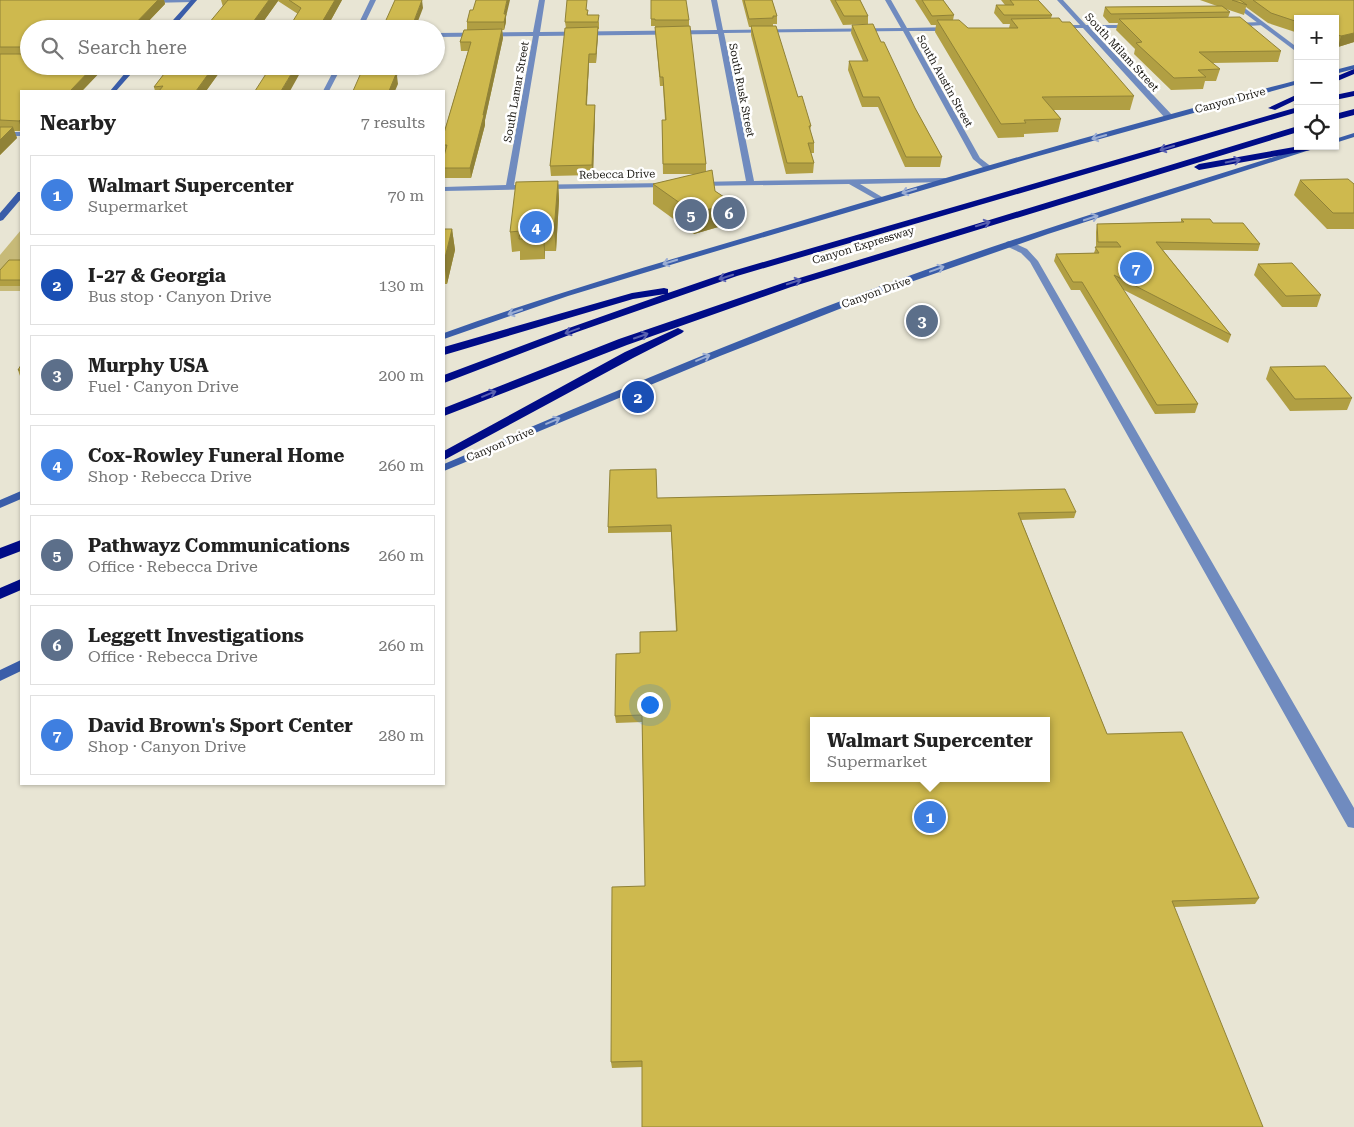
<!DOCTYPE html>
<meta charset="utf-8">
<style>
:root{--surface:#fff;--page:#f2f2f2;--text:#222;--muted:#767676;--line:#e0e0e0;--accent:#111827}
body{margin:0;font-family:"Roboto Serif",serif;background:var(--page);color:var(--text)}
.controls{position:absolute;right:15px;top:15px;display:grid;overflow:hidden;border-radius:0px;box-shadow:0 1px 4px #0004}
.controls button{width:45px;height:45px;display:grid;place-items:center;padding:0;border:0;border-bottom:1px solid var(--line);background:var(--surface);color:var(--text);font:25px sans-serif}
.you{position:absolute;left:649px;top:704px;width:18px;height:18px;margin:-12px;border:4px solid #fff;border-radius:50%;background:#1a73e8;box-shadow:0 0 0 8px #1a73e833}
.badge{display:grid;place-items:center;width:32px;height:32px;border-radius:50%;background:var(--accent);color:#fff;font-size:16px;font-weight:700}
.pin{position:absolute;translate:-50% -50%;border:2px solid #fff;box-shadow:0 1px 5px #0006}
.popup{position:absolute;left:810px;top:717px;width:240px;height:65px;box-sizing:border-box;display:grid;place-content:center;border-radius:0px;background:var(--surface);filter:drop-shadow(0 1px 4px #0005);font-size:16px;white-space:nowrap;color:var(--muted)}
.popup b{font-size:19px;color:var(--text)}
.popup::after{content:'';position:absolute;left:50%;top:100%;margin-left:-10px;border:10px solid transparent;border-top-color:var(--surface)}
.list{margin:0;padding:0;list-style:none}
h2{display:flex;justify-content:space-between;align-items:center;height:65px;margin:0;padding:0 20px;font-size:21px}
h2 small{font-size:16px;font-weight:400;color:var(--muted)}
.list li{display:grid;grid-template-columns:32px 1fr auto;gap:15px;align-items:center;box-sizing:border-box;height:80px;margin:0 10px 10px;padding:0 10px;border:1px solid var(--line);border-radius:0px}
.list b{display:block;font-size:19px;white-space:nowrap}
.list p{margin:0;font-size:16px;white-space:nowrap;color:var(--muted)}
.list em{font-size:16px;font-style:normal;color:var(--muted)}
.icon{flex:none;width:28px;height:28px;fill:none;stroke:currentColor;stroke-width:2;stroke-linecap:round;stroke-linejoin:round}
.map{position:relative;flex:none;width:1354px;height:1127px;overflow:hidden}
.search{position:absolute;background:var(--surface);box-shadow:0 1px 4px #0004;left:20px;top:20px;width:425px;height:55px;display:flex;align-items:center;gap:12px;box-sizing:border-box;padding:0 18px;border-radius:28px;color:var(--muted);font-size:19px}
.panel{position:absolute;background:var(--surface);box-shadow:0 1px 4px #0004;left:20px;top:90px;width:425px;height:695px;border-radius:0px}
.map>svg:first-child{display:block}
.green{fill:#c7ba78}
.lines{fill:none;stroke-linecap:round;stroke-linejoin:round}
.minor{fill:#708bbf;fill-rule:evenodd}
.tertiary{fill:#708bbf;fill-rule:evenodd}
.secondary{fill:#3a5da9;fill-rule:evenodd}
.motorway{fill:#000c87;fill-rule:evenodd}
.wall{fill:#b19f43}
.shaded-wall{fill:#908237}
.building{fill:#ceb94e;stroke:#908237;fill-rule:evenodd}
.oneway{stroke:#9caed4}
.oneway2{stroke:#5961b1}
.labels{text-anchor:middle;stroke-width:5;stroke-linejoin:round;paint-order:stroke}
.far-street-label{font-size:11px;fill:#1b1914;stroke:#fff}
</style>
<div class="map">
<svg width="1354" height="1127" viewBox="0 0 1354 1127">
<rect width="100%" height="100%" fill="#e8e5d4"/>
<!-- green -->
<path class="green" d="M21,230v61h-21v-36z"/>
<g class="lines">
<!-- minor -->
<path class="minor" d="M145,0h52l-3,2 -47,1z
M370,0h6l-14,29h-6z
M539,0h6l-5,32 177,-2 -6,-30h6l6,30 178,-2 -16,-28h6l16,28 45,-1 3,2 -3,2h-43l71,127 13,10 -7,2 -13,-11 -70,-128 -179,2 30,148 191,-3 4,2 -4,2 -85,2 22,13v4h-3l-30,-17 -154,2 -1,-2 4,-2 48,-1 -28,-147 -179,2 -25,149 154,-2 4,2 -4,2 -224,4v-4l62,-2 27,-149 -97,1v-4l97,-1z
M1057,0h6l23,25h48l-2,3h-42l82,87v4h-6l-83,-91h-28l2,-3h23z
M1262,22l2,3 -32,2 -3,-2 3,-2z
M336,66h6l-13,25h-6z
M0,132h21v4h-21z
M1009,241l18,8 11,12 316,547v20l-6,-1 -318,-565 -9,-9 -15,-7v-4z"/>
<!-- tertiary -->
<path class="tertiary" d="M1227,0h7l64,48v5z"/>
<!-- secondary -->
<path class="secondary" d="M191,0h6l-25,29h-7z
M1354,65v4l-19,5v-4z
M131,66h7l-22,25h-6z
M1298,80v4l-263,73 -345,102 -122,37 -124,43v-6c115,-42 233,-75 350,-110 167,-50 335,-99 504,-143z
M1354,133v4l-19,6v-4z
M1309,146h13l-274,88 -163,57 -165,65 -276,115v-7c143,-61 287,-122 434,-177 142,-52 287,-96 431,-141z
M18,192h3v7l-18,21 -3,1v-8z
M21,491v8l-21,9v-8z
M21,660v11l-21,10v-11z"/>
<!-- motorway -->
<path class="motorway" d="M1354,69v5l-19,8v-5z
M1354,91v5l-19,4v-5z
M1298,94v5l-23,11 -7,-2z
M1298,107v5l-561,164 -160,56 -133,51v-8l125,-47 96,-34 -32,5 -189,56v-8l188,-54 32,-5 4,1v4l61,-21z
M1354,109v6l-19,5v-6z
M1298,126v6l-507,155 -164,58 -183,71v-8l175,-69 164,-56z
M1300,146h20l-4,3 -117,21 -5,-3 5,-3z
M678,328l6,3 -2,2 -49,25 -189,102v-9l181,-99z
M21,540v11l-21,8v-11z
M21,579v11l-21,9v-11z"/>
</g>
<!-- wall -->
<path class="wall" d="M0,0h164l1,4 -83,87h-61v40h-7l3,7 -17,17z
M221,0h121l-16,29h-38l10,-15 -20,-13 -20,28h-54l19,-22z
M651,0l38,20v6l17,138v8l9,19 18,12 -1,20 -38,11 -41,-30v-20l43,-10h-33l-1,-54h3l-2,-34h-3l-5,-58v-2h-4z
M742,0h30l5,16v8h-4v2l25,71 13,29 -1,4 4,13v10h-3l3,10 -1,10 -27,1 -35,-139v-8h-2z
M830,0h30l8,16v8l-25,1z
M915,0h28l11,15 -1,5 15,8h41l1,-4h-7l-9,-11 2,-8h9l-4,-5h37l14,15 -1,3 83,78 -4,14h-76l7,9 -3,13 -34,2v3l-26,1 -63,-106 1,-7h-5z
M1200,0h154v42l-16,5 -3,-1v-27h-37v14l-30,-10 -22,-16 -2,8 -18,-6 4,3 -2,6 53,33 -3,11 -66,1 8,6 -4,12h-11l-2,8 -32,1 -37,-36 1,-5 -19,-19 2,-7h-9l-6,-7 2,-9 112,-1z
M587,10l1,5 11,7v7h-1l-2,34h-7l-2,42h8v9l-2,61 -42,1 -1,-10 16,-138 -1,-6z
M506,17v5l-2,8h-2l1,8 -18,82v5l-14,53h-27v-45l24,-82h-7l-1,-9 7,-12v-8z
M852,25l63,83 27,49 -2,10h-35l-27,-60h-16l-14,-37 1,-9h14l-12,-28z
M170,66h54l-18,25h-51l-1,-4z
M1300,180l54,4v45h-27l-33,-34z
M558,181l1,19 -3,51h-11v8l-25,1v-9l-8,1 -2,-20z
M1181,219l32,4 47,21 -2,7 -95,-1 68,85 -3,8 -106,-54 76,115 -3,9 -40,1 -75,-124h-9l-17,-29 2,-7 38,-1 2,-6v-15l1,-8 84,-2z
M444,229h8l3,21 -8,34h-3z
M21,260v26h-21v-16z
M1258,264l63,31 -4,12h-35l-28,-32z
M21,365v14l-3,-9z
M1270,367l82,31 -5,12 -57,1 -24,-32z
M657,498l419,14 -2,6 -53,2 86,214 152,164 -4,6 -80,3 -533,160 -30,1 -1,-6 34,-176 -3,-164 -26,1 -1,-7 25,-63 36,-22 -5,-99 -63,1v-6z"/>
<!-- shaded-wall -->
<path class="shaded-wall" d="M158,0h6l1,4 -24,25h-11z
M269,0h9v1l-20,28h-10z
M335,0h7l-16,29h-8z
M422,0l1,8 -8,21h-4z
M507,0h3l-4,17v5l-2,8v-16z
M598,27v9l-2,27v-9z
M502,29l1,9 -18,82v5l-14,53 -1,-10z
M1354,33v9l-16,5 3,-11z
M589,54v9l-3,51v-9z
M94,66h12l-24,25h-12z
M214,66h10l-18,25h-10z
M296,66h8l-14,25h-9z
M396,66h5l-4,10 1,8 -3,7h-6l3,-17z
M595,105v9l-2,61 -1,-10z
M21,119v9l-2,-7z
M13,127l4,11 -17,17v-15z
M558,181l1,19 -3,51 -2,-20z
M733,203l-1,20 -38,11v-21z
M452,229l3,21 -8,34 -3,-22z
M544,231l1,20v8l-2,-20z"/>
<!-- building -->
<path class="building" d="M0,0h158l-28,29h-101v37h65l-24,25h-49v28l-2,2 -19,-1v-66h26l2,-2 -1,-5h-27z
M228,0h41l-21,29h-44z
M289,0h46l-17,29h-30l13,-21z
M395,0h27l-11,29h-29z
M476,0h31l-3,14h2l-2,8h-37l3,-12h3z
M567,0h20l-1,10h2l-1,5h12l-1,7h-33z
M651,0h35l3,20h-34v-1h-4z
M744,0h28l5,16h-4v2l-24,1z
M835,0h25l8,16h-24z
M922,0h21l11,15 -22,1z
M1010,0h28l14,15h-48l-8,-10h18z
M1232,0h8l7,5z
M1253,0h101v33l-13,3 -6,-2v-15h-37v3l-27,-9z
M1222,6l8,6 -119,2 -6,-7z
M1240,17l41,34 -82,1 21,17 -22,1 8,7 -32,1 -38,-35 6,-1 -23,-23z
M1059,18l3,4h8l64,74 -92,1 19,22 -37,1 2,3 -25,1 -64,-104h22l9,8h50l-7,-9z
M873,24l8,18h3l31,66 27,49h-36l-27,-60h-16l-14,-36h19l-16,-36z
M690,26l16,138h-43l-1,-44h4l-3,-43h-3l-5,-50z
M751,26h25l22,71 4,-1 9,30h-2l5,17h-6l6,20h-27z
M598,27l-2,27h-7l-3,51h9l-3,60 -42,1 15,-138z
M502,29l-19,86h1l-14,53h-26v-12l3,-11h-3v-12l27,-91h-11l4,-12z
M170,66h44l-18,25h-37l4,-5 -9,1z
M271,66h25l-15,25h-26z
M364,66h32l-4,8h4l-7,17h-36z
M0,127h13l-13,13z
M712,170l3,21 18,12 -39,10 -41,-29z
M1348,179l6,5v29h-21l-33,-33z
M558,181l-4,50h-10l-1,8h-24l1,-8 -10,1 6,-50z
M1181,219h29l3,4h30l17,21 -104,-2 75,93 -117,-60 84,129 -41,1 -75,-123h-9l-17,-28 43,-1 -4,-6h26l-4,-5h-19l-1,-18 87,-2z
M444,229h8l-8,33z
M9,260h12v20h-21v-10z
M1292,263l29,32 -35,1 -28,-32z
M21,365v5h-3z
M1325,366l27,32 -57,1 -25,-32z
M656,469l1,29 408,-9 11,23 -58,1 89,221 75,-2 77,166 -87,3 91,226h-621v-66l-31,1 1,-175 33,-1 -3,-171 -27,1 1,-62 24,-1v-21l37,-1 -6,-106 -63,2 2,-57zM814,721h232v57h-232z"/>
<!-- one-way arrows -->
<defs><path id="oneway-shaft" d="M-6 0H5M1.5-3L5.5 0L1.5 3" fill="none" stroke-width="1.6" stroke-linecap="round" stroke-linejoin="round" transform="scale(1.25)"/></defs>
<g class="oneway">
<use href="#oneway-shaft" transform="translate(1099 137) rotate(164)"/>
<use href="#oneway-shaft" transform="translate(909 191) rotate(163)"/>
<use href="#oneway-shaft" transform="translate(1091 218) rotate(-18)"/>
<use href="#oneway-shaft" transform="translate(670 262) rotate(163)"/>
<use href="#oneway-shaft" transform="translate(937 269) rotate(-20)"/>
<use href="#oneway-shaft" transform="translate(515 312) rotate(161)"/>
<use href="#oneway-shaft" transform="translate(703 358) rotate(-23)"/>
<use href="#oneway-shaft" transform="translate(553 421) rotate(-23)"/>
</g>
<g class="oneway2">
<use href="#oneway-shaft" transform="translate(1167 148) rotate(163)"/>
<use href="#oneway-shaft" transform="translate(1233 161) rotate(-11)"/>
<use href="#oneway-shaft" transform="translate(983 224) rotate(-17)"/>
<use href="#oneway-shaft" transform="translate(726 277) rotate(162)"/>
<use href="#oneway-shaft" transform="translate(794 282) rotate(-18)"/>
<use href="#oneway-shaft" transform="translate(572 331) rotate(160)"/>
<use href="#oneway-shaft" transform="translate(641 336) rotate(-19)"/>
<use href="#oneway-shaft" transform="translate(489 394) rotate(-22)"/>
</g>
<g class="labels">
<!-- far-street labels -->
<g class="far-street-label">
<text transform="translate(1122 52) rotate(47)" y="4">South Milam Street</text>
<text transform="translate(945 81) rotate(61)" y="4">South Austin Street</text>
<text transform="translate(742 90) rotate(79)" y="4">South Rusk Street</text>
<text transform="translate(516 92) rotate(-80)" y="4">South Lamar Street</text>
<text transform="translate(1230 100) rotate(-15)" y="4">Canyon Drive</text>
<text transform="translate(617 174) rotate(-1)" y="4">Rebecca Drive</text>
<text transform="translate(863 245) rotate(-17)" y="4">Canyon Expressway</text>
<text transform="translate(876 292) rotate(-20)" y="4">Canyon Drive</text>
<text transform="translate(500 444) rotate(-23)" y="4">Canyon Drive</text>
</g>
</g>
</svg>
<div class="controls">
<button>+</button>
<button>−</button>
<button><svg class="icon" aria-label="locate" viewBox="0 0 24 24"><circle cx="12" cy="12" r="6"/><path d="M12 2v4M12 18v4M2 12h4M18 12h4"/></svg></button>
</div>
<div class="you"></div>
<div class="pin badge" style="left:930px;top:817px;background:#3f7fe0">1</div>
<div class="popup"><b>Walmart Supercenter</b>Supermarket</div>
<div class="pin badge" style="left:638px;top:397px;background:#1a4fb4">2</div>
<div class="pin badge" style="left:922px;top:321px;background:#5c6f8a">3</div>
<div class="pin badge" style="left:536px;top:227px;background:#3f7fe0">4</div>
<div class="pin badge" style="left:691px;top:215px;background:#5c6f8a">5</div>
<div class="pin badge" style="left:729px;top:213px;background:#5c6f8a">6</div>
<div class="pin badge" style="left:1136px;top:268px;background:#3f7fe0">7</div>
<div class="search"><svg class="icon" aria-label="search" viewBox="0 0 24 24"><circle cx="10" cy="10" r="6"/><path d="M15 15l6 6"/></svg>Search here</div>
<section class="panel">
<h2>Nearby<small>7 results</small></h2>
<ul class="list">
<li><span class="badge" style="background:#3f7fe0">1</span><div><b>Walmart Supercenter</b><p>Supermarket</p></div><em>70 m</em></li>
<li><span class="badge" style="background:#1a4fb4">2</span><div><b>I-27 &amp; Georgia</b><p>Bus stop · Canyon Drive</p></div><em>130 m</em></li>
<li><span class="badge" style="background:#5c6f8a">3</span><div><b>Murphy USA</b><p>Fuel · Canyon Drive</p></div><em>200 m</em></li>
<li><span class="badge" style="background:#3f7fe0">4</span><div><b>Cox-Rowley Funeral Home</b><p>Shop · Rebecca Drive</p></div><em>260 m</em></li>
<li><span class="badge" style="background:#5c6f8a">5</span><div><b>Pathwayz Communications</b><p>Office · Rebecca Drive</p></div><em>260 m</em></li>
<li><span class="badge" style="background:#5c6f8a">6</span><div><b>Leggett Investigations</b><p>Office · Rebecca Drive</p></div><em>260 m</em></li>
<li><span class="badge" style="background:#3f7fe0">7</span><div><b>David Brown's Sport Center</b><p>Shop · Canyon Drive</p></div><em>280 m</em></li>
</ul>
</section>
</div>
